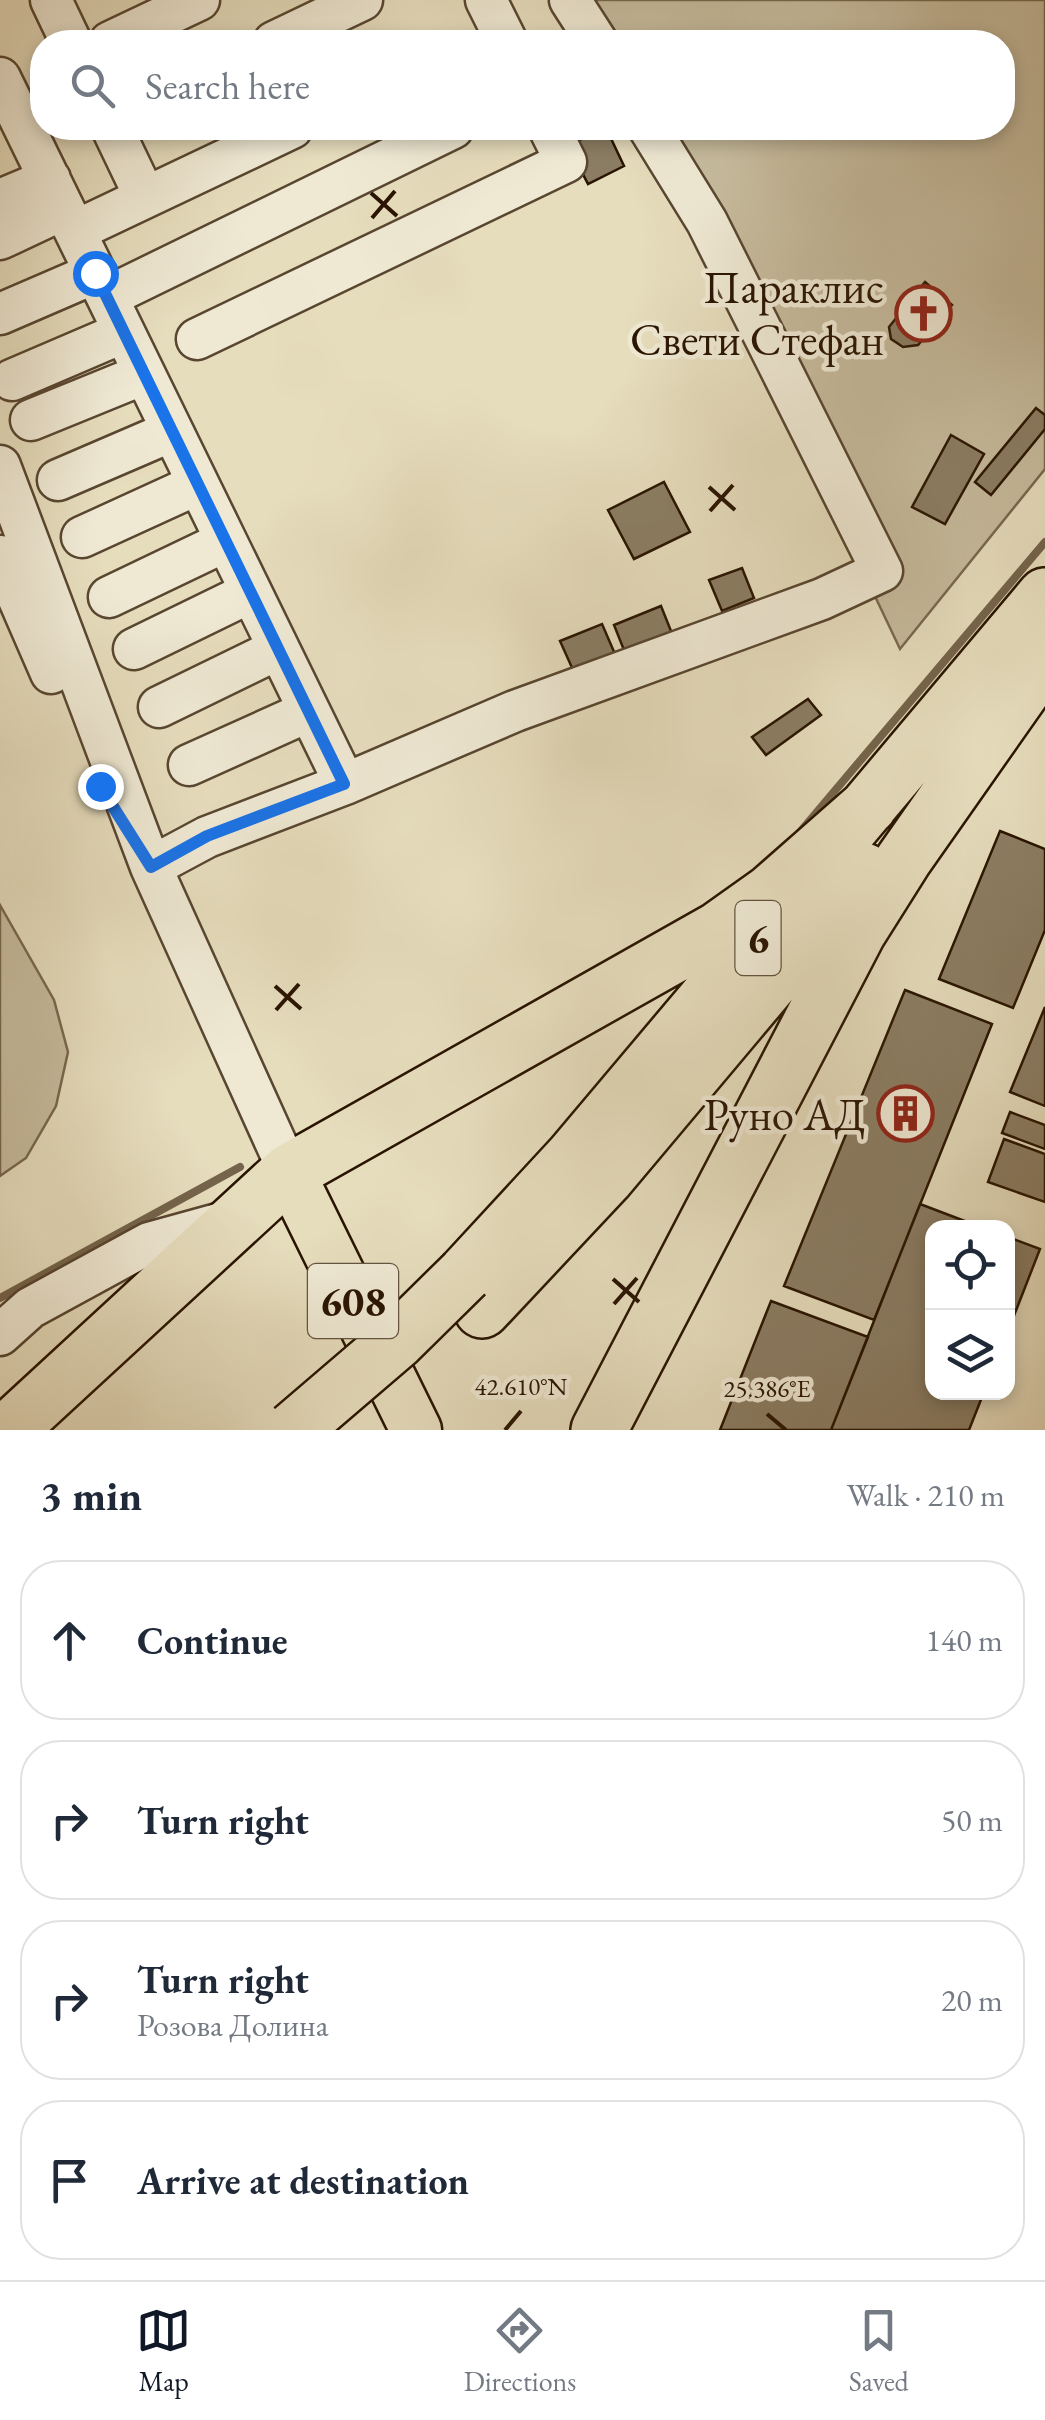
<!DOCTYPE html>
<meta charset="utf-8">
<style>
:root{--surface:#fff;--page:#f6f6f7;--text:#1f2937;--muted:#747a83;--line:#e0e1e3;--accent:#111827}
body{margin:0;font-family:"EB Garamond",serif;background:var(--page);color:var(--text)}
.controls{position:absolute;right:30px;bottom:30px;display:grid;overflow:hidden;border-radius:20px;box-shadow:0 5px 15px #0003}
.controls button{width:90px;height:90px;display:grid;place-items:center;padding:0;border:0;border-bottom:2px solid var(--line);background:var(--surface);color:var(--text);font:50px sans-serif}
.stop{position:absolute;width:30px;height:30px;margin:-22px;border:8px solid #1a73e8;border-radius:50%;background:#fff}
.stop.end{background:#1a73e8;border-color:#fff;box-shadow:0 2px 10px #0008}
.list{margin:0;padding:0;list-style:none}
h2{display:flex;justify-content:space-between;align-items:center;height:130px;margin:0;padding:0 40px;font-size:42px}
h2 small{font-size:32px;font-weight:400;color:var(--muted)}
.list li{display:grid;grid-template-columns:65px 1fr auto;gap:30px;align-items:center;box-sizing:border-box;height:160px;margin:0 20px 20px;padding:0 20px;border:2px solid var(--line);border-radius:40px}
.list b{display:block;font-size:38px;white-space:nowrap}
.list p{margin:0;font-size:32px;white-space:nowrap;color:var(--muted)}
.list em{font-size:32px;font-style:normal;color:var(--muted)}
.icon{flex:none;width:55px;height:55px;fill:none;stroke:currentColor;stroke-width:2;stroke-linecap:round;stroke-linejoin:round}
.map{position:relative;flex:none;width:1045px;height:1430px;overflow:hidden}
.search{position:absolute;background:var(--surface);box-shadow:0 5px 15px #0003;left:30px;right:30px;top:30px;height:110px;display:flex;align-items:center;gap:25px;box-sizing:border-box;padding:0 35px;border-radius:40px;color:var(--muted);font-size:38px}
.sheet{height:850px;background:var(--surface)}
nav{display:flex;justify-content:space-around;align-items:center;box-sizing:border-box;height:140px;border-top:2px solid var(--line);background:var(--surface);font-size:28px;color:var(--muted)}
nav a{display:grid;justify-items:center;gap:5px}
nav .on{color:var(--accent)}
.map>svg:first-child{display:block}
.green{fill:#c6bb9d;stroke:#78684f;stroke-width:2.5}
.lines{fill:none;stroke-linecap:round;stroke-linejoin:round}
.stream{stroke:#74644b;stroke-width:8}
.building{fill:#8b7d63;stroke:#291401;stroke-width:2.5}
.minor-casing{stroke:#584630;stroke-width:45}
.major-casing{stroke:#291401;stroke-width:55}
.highway-casing{stroke:#291401;stroke-width:60}
.minor{stroke:#efe9d4;stroke-width:40}
.major{stroke:#e6ddbd;stroke-width:50}
.highway{stroke:#e6ddbd;stroke-width:55}
.highway-bridge-casing{stroke:#291401;stroke-width:60;stroke-linecap:butt}
.highway-bridge{stroke:#e6ddbd;stroke-width:55}
.route{stroke:#1a73e8;stroke-width:12}
.ticks{fill:none;stroke:#291401;stroke-width:4}
.labels{text-anchor:middle;stroke-width:9;stroke-linejoin:round;paint-order:stroke}
.shield{fill:#efe9d4;stroke:#645440;stroke-width:2.5}
.shield-label{font-size:42px;font-weight:bold;fill:#291401}
.poi-label{font-size:45px;fill:#291401;stroke:#efe9d4;text-anchor:end}
.ticks-label{font-size:25px;text-anchor:middle;fill:#291401;stroke:#efe9d4;stroke-width:9;stroke-linejoin:round;paint-order:stroke}
</style>
<div class="map">
<svg width="1045" height="1430" viewBox="0 0 1045 1430">
<rect width="100%" height="100%" fill="#e6ddbd"/>
<filter id="stains"><feTurbulence type="fractalNoise" baseFrequency=".002" numOctaves="4"/><feColorMatrix values="0 0 0 0 .2 0 0 0 0 .09 0 0 0 0 .02 0 0 0 .5 -.17"/></filter>
<radialGradient id="worn" r=".72"><stop offset=".6" stop-color="#630" stop-opacity="0"/><stop offset="1" stop-color="#630" stop-opacity=".3"/></radialGradient>
<!-- green -->
<path class="green" d="M593,0h452v469l-145,180 -247,-521h349v-86h-389z
M0,905l54,95 14,52 -12,54 -30,52 -26,18z"/>
<g class="lines">
<!-- stream -->
<path class="stream" d="M800,832l245,-290
M0,1298l240,-131"/>
</g>
<!-- building -->
<path class="building" d="M606,128l18,38 -36,18 -20,-39z
M925,282l27,23 -34,40 -15,2 -12,-8 -2,-12z
M1036,408l9,7v14l-54,66 -16,-13z
M951,435l33,19 -39,70 -33,-17z
M664,482l26,50 -56,27 -26,-49z
M742,568l12,30 -32,13 -13,-31z
M661,606l12,30 -47,19 -12,-30z
M602,624l13,30 -42,16 -13,-29z
M808,699l13,16 -55,40 -14,-18z
M1000,831l45,18v81l-32,78 -74,-29z
M905,990l87,34 -118,296 -90,-34z
M1045,1007v99l-35,-14z
M1010,1112l35,13v24l-43,-16z
M1004,1139l41,15v48l-57,-20z
M920,1204l63,24h-51v164h52l-15,38h-138z
M1008,1237l32,12 -32,82z
M771,1301l97,36 -37,93h-111z"/>
<g class="lines">
<defs>
<path id="minor" d="M51,0l20,42
M486,0l21,42
M570,0l27,42
M110,42l89,-42
M274,42l88,-42
M0,78l345,706
M112,128l33,69
M0,200l50,-21
M75,231l217,-103
M0,239l64,-30
M107,297l346,-169
M0,314l95,-41
M197,339l369,-177 -17,-34
M12,380l112,-48
M31,420l113,-46
M0,466l151,401 138,305
M58,480l114,-49
M82,537l116,-53
M0,556l51,117
M109,597l117,-56
M134,649l117,-57
M159,707l119,-58
M189,765l120,-54
M151,867l56,-30 138,-53 170,-73 307,-112 60,-28 -175,-349 -58,-94
M0,1335l30,-27 119,-65 87,-24"/>
<path id="major" d="M289,1172l127,258"/>
<path id="highway" d="M844,835l201,-239
M465,1274l108,-117 209,-248
M482,1310l124,-132 258,-307
M9,1430l280,-258 429,-242 52,-37 99,-87
M599,1430l259,-498 46,-73 141,-201"/>
</defs>
<!-- minor casing -->
<use href="#minor" class="minor-casing"/>
<!-- major casing -->
<use href="#major" class="major-casing"/>
<!-- highway casing -->
<use href="#highway" class="highway-casing"/>
<!-- minor -->
<use href="#minor" class="minor"/>
<!-- major -->
<use href="#major" class="major"/>
<!-- highway -->
<use href="#highway" class="highway"/>
<defs>
<path id="highway-bridge" d="M293,1430l105,-90 67,-66"/>
</defs>
<!-- highway-bridge casing -->
<use href="#highway-bridge" class="highway-bridge-casing"/>
<!-- highway-bridge -->
<use href="#highway-bridge" class="highway-bridge"/>
</g>
<g class="lines">
<!-- route -->
<path class="route" d="M95,273l249,511 -137,52 -56,31 -51,-81"/>
</g>
<!-- ticks -->
<path class="ticks" d="M371,193l26,23M372,218l23,-27M709,487l26,23M710,511l23,-26M275,986l26,23M276,1010l23,-26M613,1279l26,23M614,1304l23,-26M767,1414l19,16M505,1430l16,-19"/>
<!-- icons -->
<defs>
<symbol id="church-ring" viewBox="-11 -11 22 22"><circle r="9.5" fill="#efe9d4" stroke="#8f2418" stroke-width="1.5"/><path d="M-1.2-6h2.4v3.5h3.3v2.4h-3.3V6h-2.4V-.1h-3.3v-2.4h3.3Z" fill="#8f2418"/></symbol>
<symbol id="building-ring" viewBox="-11 -11 22 22"><circle r="9.5" fill="#efe9d4" stroke="#8f2418" stroke-width="1.5"/><path d="M-4-6H4V6H1V3H-1V6H-4ZM-2.5-4.3h1.7v1.8h-1.7ZM.8-4.3h1.7v1.8H.8ZM-2.5-1h1.7V.8h-1.7ZM.8-1h1.7V.8H.8Z" fill="#8f2418"/></symbol>
</defs>
<g fill-rule="evenodd">
<use href="#church-ring" x="892" y="282" width="63" height="63"/>
<use href="#building-ring" x="874" y="1082" width="63" height="63"/>
</g>
<g class="labels">
<!-- shield labels -->
<g class="shield">
<rect x="735.5" y="901" width="45" height="74" rx="8"/>
<rect x="308" y="1264" width="90" height="74" rx="8"/>
</g>
<g class="shield-label">
<text x="758" y="953">6</text>
<text x="353" y="1316">608</text>
</g>
<!-- poi labels -->
<g class="poi-label">
<text x="884" y="303">Параклис<tspan x="884" dy="52">Свети Стефан</tspan></text>
<text x="866" y="1130">Руно АД</text>
</g>
</g>
<g class="ticks-label">
<text x="521" y="1395">42.610°N</text>
<text x="767" y="1397">25.386°E</text>
</g>
<rect width="100%" height="100%" filter="url(#stains)"/>
<rect width="100%" height="100%" fill="url(#worn)"/>
</svg>
<div class="controls">
<button><svg class="icon" aria-label="locate" viewBox="0 0 24 24"><circle cx="12" cy="12" r="6"/><path d="M12 2v4M12 18v4M2 12h4M18 12h4"/></svg></button>
<button><svg class="icon" aria-label="layers" viewBox="0 0 24 24"><path d="M12 4l9 5-9 5-9-5zM3 14l9 5 9-5"/></svg></button>
</div>
<div class="stop" style="left:95px;top:273px"></div>
<div class="stop end" style="left:100px;top:786px"></div>
<div class="search"><svg class="icon" aria-label="search" viewBox="0 0 24 24"><circle cx="10" cy="10" r="6"/><path d="M15 15l6 6"/></svg>Search here</div>
</div>
<section class="sheet">
<h2>3 min<small>Walk · 210 m</small></h2>
<ul class="list">
<li><svg class="icon" aria-label="ahead" viewBox="0 0 24 24"><path d="M12 20V5M6 11l6-6 6 6"/></svg><div><b>Continue</b></div><em>140 m</em></li>
<li><svg class="icon" aria-label="right" viewBox="0 0 24 24"><path d="M7 20v-9h11M14 6l5 5-5 5"/></svg><div><b>Turn right</b></div><em>50 m</em></li>
<li><svg class="icon" aria-label="right" viewBox="0 0 24 24"><path d="M7 20v-9h11M14 6l5 5-5 5"/></svg><div><b>Turn right</b><p>Розова Долина</p></div><em>20 m</em></li>
<li><svg class="icon" aria-label="arrive" viewBox="0 0 24 24"><path d="M6 21V4h12l-3 4 3 4H6"/></svg><div><b>Arrive at destination</b></div></li>
</ul>
</section>
<nav>
<a class="on"><svg class="icon" aria-label="map" viewBox="0 0 24 24"><path d="M3 6l6-2 6 2 6-2v14l-6 2-6-2-6 2zM9 4v14M15 6v14"/></svg>Map</a>
<a><svg class="icon" aria-label="directions" viewBox="0 0 24 24"><path d="M12 3l9 9-9 9-9-9zM9 14v-3h6M13 9l2 2-2 2"/></svg>Directions</a>
<a><svg class="icon" aria-label="saved" viewBox="0 0 24 24"><path d="M7 4h10v16l-5-4-5 4z"/></svg>Saved</a>
</nav>
